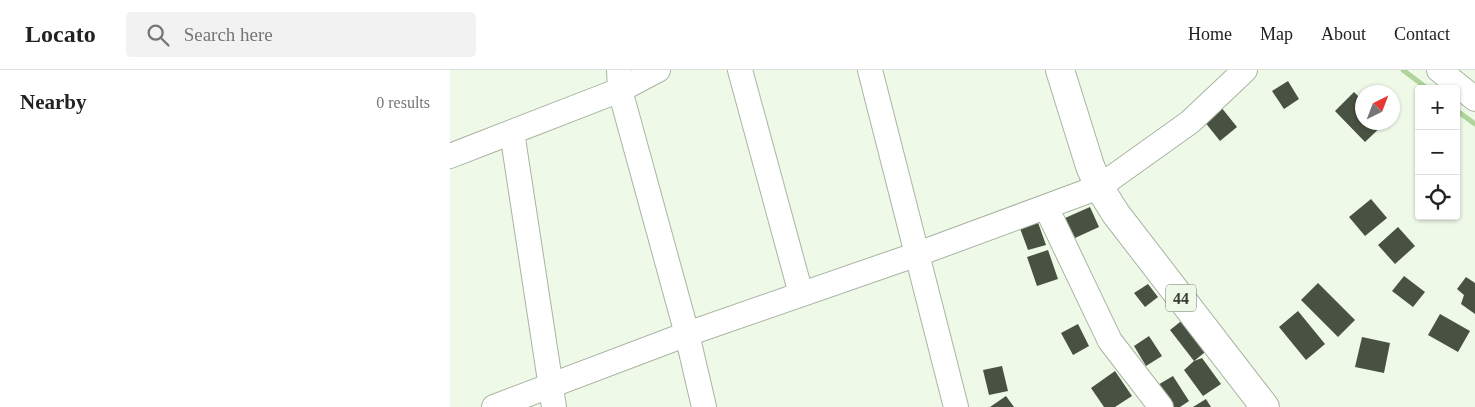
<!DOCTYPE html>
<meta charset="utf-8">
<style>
:root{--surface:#fff;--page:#f2f2f2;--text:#222;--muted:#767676;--line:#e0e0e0}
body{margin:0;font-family:Georgia,serif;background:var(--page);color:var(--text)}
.controls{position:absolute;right:15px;top:15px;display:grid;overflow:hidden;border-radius:5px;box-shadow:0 1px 4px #0004}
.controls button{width:45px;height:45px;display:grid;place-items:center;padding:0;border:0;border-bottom:1px solid var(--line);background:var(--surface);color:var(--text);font:25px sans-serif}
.compass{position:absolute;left:905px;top:15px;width:45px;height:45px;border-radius:50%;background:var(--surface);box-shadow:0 1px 4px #0004;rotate:42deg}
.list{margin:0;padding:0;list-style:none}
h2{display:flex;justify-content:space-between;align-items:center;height:65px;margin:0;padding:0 20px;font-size:21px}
h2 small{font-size:16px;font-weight:400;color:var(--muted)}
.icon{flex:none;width:28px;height:28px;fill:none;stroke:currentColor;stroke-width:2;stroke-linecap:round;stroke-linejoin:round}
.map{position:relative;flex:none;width:1025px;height:337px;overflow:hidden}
header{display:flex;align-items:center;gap:30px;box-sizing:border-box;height:70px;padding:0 25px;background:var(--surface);border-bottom:1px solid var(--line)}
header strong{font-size:24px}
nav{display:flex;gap:28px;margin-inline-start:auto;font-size:18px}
.search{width:350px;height:45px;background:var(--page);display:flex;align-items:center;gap:12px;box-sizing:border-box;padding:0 18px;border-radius:5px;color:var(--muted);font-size:19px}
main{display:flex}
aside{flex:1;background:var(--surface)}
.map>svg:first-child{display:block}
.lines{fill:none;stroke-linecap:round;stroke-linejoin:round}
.stream{stroke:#b0d39b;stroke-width:5}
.building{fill:#485142}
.minor-casing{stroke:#a9b4a3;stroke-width:26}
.major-casing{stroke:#a9b4a3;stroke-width:30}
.minor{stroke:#fff;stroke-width:24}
.major{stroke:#fff;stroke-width:28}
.labels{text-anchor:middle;stroke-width:5;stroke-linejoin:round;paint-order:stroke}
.shield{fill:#eef9e8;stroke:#6e746a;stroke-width:1}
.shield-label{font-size:16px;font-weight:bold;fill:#373b34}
</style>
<header>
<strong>Locato</strong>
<div class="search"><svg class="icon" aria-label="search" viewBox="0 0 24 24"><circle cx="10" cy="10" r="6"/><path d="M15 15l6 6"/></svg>Search here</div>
<nav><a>Home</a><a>Map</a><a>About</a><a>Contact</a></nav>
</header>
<main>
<aside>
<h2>Nearby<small>0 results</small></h2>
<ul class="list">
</ul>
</aside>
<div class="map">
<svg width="1025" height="337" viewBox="0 0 1025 337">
<rect width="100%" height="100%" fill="#eef9e8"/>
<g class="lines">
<!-- stream -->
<path class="stream" d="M953,0l25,19
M1006,40l19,14"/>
</g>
<!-- building -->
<path class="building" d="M838,11l11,18 -15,10 -12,-18z
M904,22l8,8v22l23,1 -20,19 -30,-31z
M767,32l20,25 -17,14 -20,-25z
M921,129l16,19 -22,18 -16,-19z
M640,137l9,20 -24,11 -10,-20z
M586,147l10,28 -18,5 -10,-27z
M948,157l17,19 -20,18 -17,-19z
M598,180l10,29 -21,7 -10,-29z
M954,206l21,16 -12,15 -21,-16z
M1016,207l9,6v31l-14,-10 3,-9 -7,-6z
M868,213l37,37 -17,17 -37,-37z
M698,214l10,13 -13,10 -11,-14z
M848,241l27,33 -19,16 -27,-33z
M990,244l30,17 -12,21 -30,-17z
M735,248l24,31 -15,12 -24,-31z
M628,254l11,22 -16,9 -12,-22z
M699,266l13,20 -16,10 -12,-20z
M912,267l28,6 -6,30 -29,-6z
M752,288l19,26 -18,12 -19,-26 10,-9z
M552,296l6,25 -19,4 -6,-25z
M665,301l17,25 -17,11h-11l-13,-19z
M723,306l16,25 -9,6h-11l-13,-21z
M556,326l8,11h-24z
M756,329l5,8h-18z"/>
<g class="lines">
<defs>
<path id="minor" d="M169,0l1,20 67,244 17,73
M290,0l61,224
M420,0l86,337
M989,0l36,29
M62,62l42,275
M0,86l170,-66 38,-20
M596,137l64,134 51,66
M44,337l193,-73 228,-79 184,-68 91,-65 55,-52"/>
<path id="major" d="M610,0l30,96 9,21 17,27 149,193"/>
</defs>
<!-- minor casing -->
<use href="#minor" class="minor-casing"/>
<!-- major casing -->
<use href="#major" class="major-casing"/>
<!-- minor -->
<use href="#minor" class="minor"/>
<!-- major -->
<use href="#major" class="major"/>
</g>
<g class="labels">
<!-- shield labels -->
<rect class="shield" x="716" y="214.5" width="30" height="27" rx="4"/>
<g class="shield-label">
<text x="731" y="234">44</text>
</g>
</g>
</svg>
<div class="controls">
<button>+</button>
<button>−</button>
<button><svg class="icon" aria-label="locate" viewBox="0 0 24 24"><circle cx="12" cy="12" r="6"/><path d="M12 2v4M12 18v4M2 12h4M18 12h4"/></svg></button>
</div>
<svg class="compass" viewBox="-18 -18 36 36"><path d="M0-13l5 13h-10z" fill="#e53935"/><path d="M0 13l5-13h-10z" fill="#767676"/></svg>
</div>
</main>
